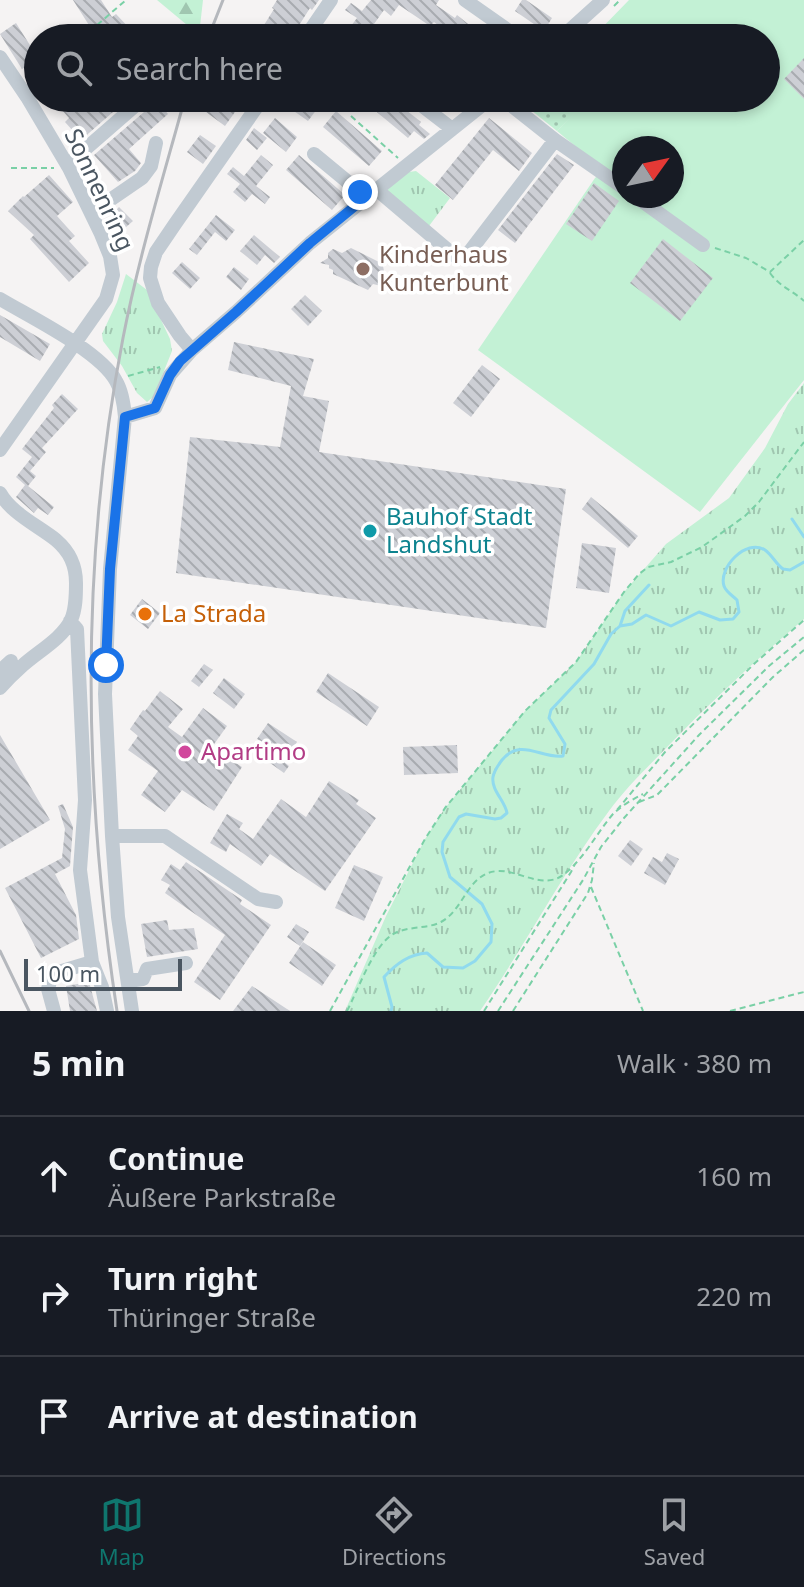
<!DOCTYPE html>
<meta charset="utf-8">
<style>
:root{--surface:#171b24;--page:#242831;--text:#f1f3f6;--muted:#9ea1a6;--line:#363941;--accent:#0f766e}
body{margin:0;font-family:"Noto Sans",sans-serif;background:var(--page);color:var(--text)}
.compass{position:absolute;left:612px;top:136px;width:72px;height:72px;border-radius:50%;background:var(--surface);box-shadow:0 4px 12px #0003;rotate:57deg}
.scale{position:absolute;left:24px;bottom:20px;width:158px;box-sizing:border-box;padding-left:8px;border:4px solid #4a5661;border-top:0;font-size:22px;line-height:28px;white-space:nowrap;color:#4a5661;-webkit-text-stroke:6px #fff;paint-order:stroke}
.stop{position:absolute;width:24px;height:24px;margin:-18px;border:6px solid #1a73e8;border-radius:50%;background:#fff}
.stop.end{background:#1a73e8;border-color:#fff;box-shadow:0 2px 8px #0008}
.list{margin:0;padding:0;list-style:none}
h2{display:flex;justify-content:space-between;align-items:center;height:104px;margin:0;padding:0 32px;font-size:34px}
h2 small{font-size:26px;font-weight:400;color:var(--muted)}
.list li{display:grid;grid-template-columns:52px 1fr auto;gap:24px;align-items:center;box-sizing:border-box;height:120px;padding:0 32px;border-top:2px solid var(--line)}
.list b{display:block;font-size:30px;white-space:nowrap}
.list p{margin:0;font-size:26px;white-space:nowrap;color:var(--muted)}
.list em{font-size:26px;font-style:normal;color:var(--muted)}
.icon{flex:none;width:44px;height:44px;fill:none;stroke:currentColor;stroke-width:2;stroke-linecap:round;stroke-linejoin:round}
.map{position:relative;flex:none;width:804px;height:1011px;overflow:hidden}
.search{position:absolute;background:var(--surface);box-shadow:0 4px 12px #0003;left:24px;right:24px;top:24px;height:88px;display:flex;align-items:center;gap:20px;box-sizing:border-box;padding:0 28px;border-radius:44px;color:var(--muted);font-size:30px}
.sheet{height:464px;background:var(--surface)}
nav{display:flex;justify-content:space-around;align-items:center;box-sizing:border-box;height:112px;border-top:2px solid var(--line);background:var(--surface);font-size:22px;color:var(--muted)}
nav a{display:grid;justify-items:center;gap:4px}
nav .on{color:var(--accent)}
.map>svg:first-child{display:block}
.grass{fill:url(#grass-tufts)}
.forest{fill:url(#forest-firs)}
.park{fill:url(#park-dots)}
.garden{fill:#c3f1d5;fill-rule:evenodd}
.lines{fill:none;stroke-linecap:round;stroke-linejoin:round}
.stream{stroke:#90daee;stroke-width:3}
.building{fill:url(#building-back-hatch)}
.path{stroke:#7ad0a6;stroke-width:2;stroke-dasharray:6 4;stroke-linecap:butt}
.minor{stroke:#c1cad2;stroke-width:14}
.rail{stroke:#b5b8bd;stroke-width:3}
.route{stroke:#1a73e8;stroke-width:10}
.education-dot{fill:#8d6e63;stroke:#fff;stroke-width:3}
.culture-dot{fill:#0f9aa8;stroke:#fff;stroke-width:3}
.food-dot{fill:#e8710a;stroke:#fff;stroke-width:3}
.hotel-dot{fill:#d1479c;stroke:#fff;stroke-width:3}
.labels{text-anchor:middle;stroke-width:7;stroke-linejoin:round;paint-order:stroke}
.street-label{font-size:24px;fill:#4a5661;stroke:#fff}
.education-label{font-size:24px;fill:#785e54;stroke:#fff;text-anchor:start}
.culture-label{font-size:24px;fill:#0d838f;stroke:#fff;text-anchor:start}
.food-label{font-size:24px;fill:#c56008;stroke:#fff;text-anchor:start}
.hotel-label{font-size:24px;fill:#b23c85;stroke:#fff;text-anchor:start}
</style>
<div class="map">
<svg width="804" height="1011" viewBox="0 0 804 1011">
<defs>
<pattern id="grass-tufts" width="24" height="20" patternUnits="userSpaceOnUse" patternTransform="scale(2)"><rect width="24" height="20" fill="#c3f1d5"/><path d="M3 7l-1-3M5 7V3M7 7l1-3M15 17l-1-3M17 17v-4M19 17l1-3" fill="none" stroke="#a0c6b0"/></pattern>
<pattern id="forest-firs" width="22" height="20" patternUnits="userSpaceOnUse" patternTransform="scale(2)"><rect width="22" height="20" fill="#c3f1d5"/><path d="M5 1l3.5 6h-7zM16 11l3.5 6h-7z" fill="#a0c6b0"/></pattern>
<pattern id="park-dots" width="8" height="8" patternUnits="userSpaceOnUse" patternTransform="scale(2)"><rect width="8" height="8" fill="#c3f1d5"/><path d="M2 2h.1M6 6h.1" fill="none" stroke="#a0c6b0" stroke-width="1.8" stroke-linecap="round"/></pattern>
<pattern id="building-back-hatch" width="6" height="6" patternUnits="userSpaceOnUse" patternTransform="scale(2)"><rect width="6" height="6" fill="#cdcfd5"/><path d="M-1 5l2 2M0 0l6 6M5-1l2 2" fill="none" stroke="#a8abb0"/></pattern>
</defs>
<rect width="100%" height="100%" fill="#f5f3f3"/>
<!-- grass -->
<path class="grass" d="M416,171l34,27 -21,28 -43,-36 23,-18z
M126,274l21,16 23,49 2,12 -8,20 -11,26 -6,5 -10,-9 -15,-27 -19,-25 -1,-7 15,-32z
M804,383v236c-45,38 -88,78 -129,120 -23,24 -47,46 -66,72 -48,64 -84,135 -129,200h-135l41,-95 39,-77 20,-31 80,-97 51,-49 48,-70 42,-48 63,-46 36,-50 23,-44z"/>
<!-- forest -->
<path class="forest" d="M157,0h46l-4,35z"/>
<!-- park -->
<path class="park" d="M534,98h44l1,12 -22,21 -31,-25z"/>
<!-- garden -->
<path class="garden" d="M629,0h175v380l-104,132 -222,-162 117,-172 9,-8 -47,-39 21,-21v-12h188v-60h-174zM624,148h48v48h-48z"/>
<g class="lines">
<!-- stream -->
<path class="stream" d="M792,519l12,18
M620,626l5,-15 24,-26
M391,1011l1,-4 -8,-30c12,-13 25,-23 43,-24l16,14 20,1 12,-7 16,-19 1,-18 -10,-20 -32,-27 -8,-25 1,-10 16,-25 7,-3 29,5 6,-1 6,-5c-2,-12 -16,-23 -14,-36 1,-6 6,-13 9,-17 19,-23 39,-1 61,-4l2,-12 -16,-26 2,-8 43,-46 17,-30 9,-8 12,-2 14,-9 25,11 28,-14 21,8 13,-1 6,-7 -2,-12c-4,-4 -11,-8 -13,-14 -6,-18 22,-48 41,-36 7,5 11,14 18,19l7,1 14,-8"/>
</g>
<!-- building -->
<path class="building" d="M73,0h28l11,17 4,-3 14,15 -10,9h-32l6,-5z
M277,0h42l-7,10 -2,-2 -19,30h-35l18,-29 -2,-1z
M371,0h68l-3,5 19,13 2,-3 16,13 -7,10h-11l-21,-16 -4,4 -31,-21 -8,11 -7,-6 -20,28h-14l-5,-4 12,-16 -12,-8 6,-7 11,8z
M522,0h4l26,18 -8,13 -29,-20z
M16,23l22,35 -16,11 -22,-35z
M804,58v41l-20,-20z
M76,98h53l-48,42 -16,-18 4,-4 -7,-8z
M155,98l13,16 -39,35 12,14 -6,8 -17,11 -24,-27 57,-49z
M210,98h35l-20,28 -23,-17z
M299,98h12l9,7 -12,16 -17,-12z
M360,98h31l30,24 -2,3 11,9 -6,5 -10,-8 -6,7z
M336,111l46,40 -13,15 -46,-39z
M275,118l22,19 -11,15 -23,-19z
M489,118l43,35 -13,18 -26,-21 -40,50 -18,-15z
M254,128l13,10 -10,12 -11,-10z
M200,135l16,11 -13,18 -16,-12z
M557,154l17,11 -59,78 -17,-13z
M261,155l12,10 -17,21 14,11 -5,7 -13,-10 -7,8 -12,-10 7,-8 -13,-10 6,-7 11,9z
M299,155l46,40 -13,15 -46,-40z
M49,175l24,27 -16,14 18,20 -6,5 20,22 -20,19 -39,-43 4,-4 -26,-24 15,-15 1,1z
M594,183l25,18 -27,40 -26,-17z
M119,207l14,14 -16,14 -8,-8 -2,-3 3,-3 -2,-2z
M216,215l19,15 -9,11 -11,-9 -18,23 -8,-6z
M254,235l26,22 -6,6 -9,-8 -8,10 -17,-14z
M663,239l50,39 -33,43 -50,-38z
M351,248l28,14 1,4h3l3,15 -5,5 -8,-2 -5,6 -35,-16v-4l-4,-2v-3l-9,-2 8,-5v-5l5,-4 9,4z
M182,262l18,16 -10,11 -18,-16z
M234,267l15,12 -8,11 -15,-13z
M305,295l17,16 -14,15 -17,-17z
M0,315l50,29 -10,17 -40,-24z
M234,342l80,17 -11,37 26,5 -10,51 247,37 -20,139 -370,-55 14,-136 90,10 11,-61 -63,-16z
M482,365l18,14 -29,38 -18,-14z
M62,394l16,15 -36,39 4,4 -16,19 6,5 -8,10 26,21 -6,8 -10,-7 -4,5 -18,-16 9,-12 -9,-8 16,-20 -10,-8 32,-41 -2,-3z
M591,497l47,39 -10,12 -46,-39z
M582,543l34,5 -7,45 -33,-5z
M142,599l18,14 -12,16 -18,-14z
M204,664l9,6 -14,17 -8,-6z
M328,673l51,34 -12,19 -51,-34z
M224,678l21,16 -11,15 -21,-16z
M160,691l23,18 -15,18 14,10 21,-29 24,18 -15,21 30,20 -28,44 -32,-21 -17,22 -24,-17 17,-24 -30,-21 10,-14 -8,-7 13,-19 2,1z
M268,723l29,19 -14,19 6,5 -5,7 -18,-13 8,-12 -17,-9z
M0,735l50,85 -50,29z
M457,745l1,28 -54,2 -1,-28z
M329,781l30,19 -3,4 20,14 -51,73 -55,-37 -9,12 -31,-22 -4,8 -16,-9 17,-29 16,9 -4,6 14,10 28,-40 25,18z
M63,804l10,23 -3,39 -15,8 21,41 3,24 -38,19 -36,-70 57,-30 3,-29 -7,-23z
M630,840l13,9 -12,17 -13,-10z
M667,853l12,6 -14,26 -21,-12 9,-16 9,5z
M186,862l56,38 -2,4 31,21 -51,75 -26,-18 31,-47 -60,-42 5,-8 -9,-5 10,-16 9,6z
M354,865l29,12 -19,44 -29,-13z
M167,920l2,10 25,-2 4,21 -51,8 -6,-33z
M296,924l13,8 -9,14 -13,-9z
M303,942l33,23 -14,21 -33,-23z
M89,982l8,29h-27l-4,-25z
M252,986l38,25h-57z"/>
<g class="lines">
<!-- path -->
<path class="path" d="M614,6l6,-6
M412,32l9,6
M82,38l44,-38
M582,38l13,-13
M32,81l6,-6
M351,116l47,42
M11,168h43
M715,248l31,10 24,14 34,-32
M770,273c9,13 23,18 34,28
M128,376l32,-9
M639,802l18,-7 116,-118 31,-27
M617,810l48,-58 90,-89 49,-43
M591,887l52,124
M330,1011l95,-172 20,-31 80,-97 51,-49 48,-70 15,-18 9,-7 23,-5 31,-15 43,-31 14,-14 45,-60
M347,1011c11,-21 24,-59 42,-74 14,-12 36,-7 52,-15 24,-13 26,-49 57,-51 21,-1 45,19 65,4 21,-16 33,-41 50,-61 8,-8 20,-15 30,-20
M484,1011l87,-139 4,-8
M498,1011l85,-131 18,-33 23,-29 75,-83 70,-69 35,-29
M513,1011l75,-118 4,-13 2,-17
M730,1011l74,-19"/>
<!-- minor -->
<path class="minor" d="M465,0l54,38
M305,38l26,-38
M561,38l42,-38
M0,57l27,40 42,71 32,66 9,22 3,19 -7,24 -106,151
M412,98l39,30
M502,98l53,42 69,48
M314,154l52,43
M67,165l77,-67
M376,189l79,67 5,1 7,-2 88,-115
M635,196l68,49
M91,213l51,-35 9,-12 5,-23
M0,299c30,18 100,52 116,82 6,10 8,24 9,36l-15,152 -5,125 7,142 6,81 14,94
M192,350l-12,-14 -22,-33 -8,-25 1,-11 5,-15 19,-28 88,-126
M125,417l30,-9 15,-33 22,-25 44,-38 74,-69 181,-145
M0,493c12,21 37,32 56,47 14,12 20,25 20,43 0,12 0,26 -5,37 -9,19 -34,32 -49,46 -8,7 -15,14 -22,22
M0,671l11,-10
M112,836h53l93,63 18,3
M92,962l10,25 5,24
M128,981l15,-2 4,-10 39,-6
M54,1011l-6,-22 4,-15 40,-12 -12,-92 5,-70 -8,-171 -7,-8"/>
<!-- rail -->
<path class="rail" d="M208,38l15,-38
M0,951l29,60
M117,1011c-34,-224 -37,-451 6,-673 16,-82 40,-160 62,-240"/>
</g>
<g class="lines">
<!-- route -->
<path class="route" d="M106,665l4,-96 15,-152 30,-9 15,-33 10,-14 56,-49 74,-69 56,-46 -6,-5"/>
</g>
<!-- markers -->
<circle class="education-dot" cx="363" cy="269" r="8"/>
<circle class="culture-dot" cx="370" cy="531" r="8"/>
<circle class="food-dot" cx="145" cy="614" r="8"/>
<circle class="hotel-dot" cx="185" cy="752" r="8"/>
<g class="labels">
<!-- street labels -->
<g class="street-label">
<text transform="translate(99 190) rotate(65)" y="8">Sonnenring</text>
</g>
<!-- education labels -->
<g class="education-label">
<text x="379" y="263">Kinderhaus<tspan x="379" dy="28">Kunterbunt</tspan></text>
</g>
<!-- culture labels -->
<g class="culture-label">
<text x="386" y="525">Bauhof Stadt<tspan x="386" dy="28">Landshut</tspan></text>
</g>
<!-- food labels -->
<g class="food-label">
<text x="161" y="622">La Strada</text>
</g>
<!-- hotel labels -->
<g class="hotel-label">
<text x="201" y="760">Apartimo</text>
</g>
</g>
</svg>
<svg class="compass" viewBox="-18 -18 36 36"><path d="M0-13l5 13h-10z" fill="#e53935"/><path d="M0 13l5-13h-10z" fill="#9ea1a6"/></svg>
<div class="scale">100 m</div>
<div class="stop" style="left:106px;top:665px"></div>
<div class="stop end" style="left:360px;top:192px"></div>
<div class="search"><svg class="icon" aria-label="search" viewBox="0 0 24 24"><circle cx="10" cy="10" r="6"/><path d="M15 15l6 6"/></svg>Search here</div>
</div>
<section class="sheet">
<h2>5 min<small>Walk · 380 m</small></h2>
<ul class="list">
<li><svg class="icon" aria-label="ahead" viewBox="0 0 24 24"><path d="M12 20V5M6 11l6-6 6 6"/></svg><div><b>Continue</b><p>Äußere Parkstraße</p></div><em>160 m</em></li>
<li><svg class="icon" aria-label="right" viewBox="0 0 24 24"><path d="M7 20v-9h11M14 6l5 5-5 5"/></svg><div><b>Turn right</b><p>Thüringer Straße</p></div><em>220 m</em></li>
<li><svg class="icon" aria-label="arrive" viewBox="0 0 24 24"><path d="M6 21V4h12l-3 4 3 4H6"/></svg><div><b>Arrive at destination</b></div></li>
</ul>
</section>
<nav>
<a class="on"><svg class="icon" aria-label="map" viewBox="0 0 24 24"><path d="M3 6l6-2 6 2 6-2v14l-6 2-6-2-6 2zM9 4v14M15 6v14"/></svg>Map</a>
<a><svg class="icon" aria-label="directions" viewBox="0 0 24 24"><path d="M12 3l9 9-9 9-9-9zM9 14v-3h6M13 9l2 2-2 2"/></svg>Directions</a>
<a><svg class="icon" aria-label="saved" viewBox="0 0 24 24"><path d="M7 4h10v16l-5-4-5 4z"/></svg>Saved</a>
</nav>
